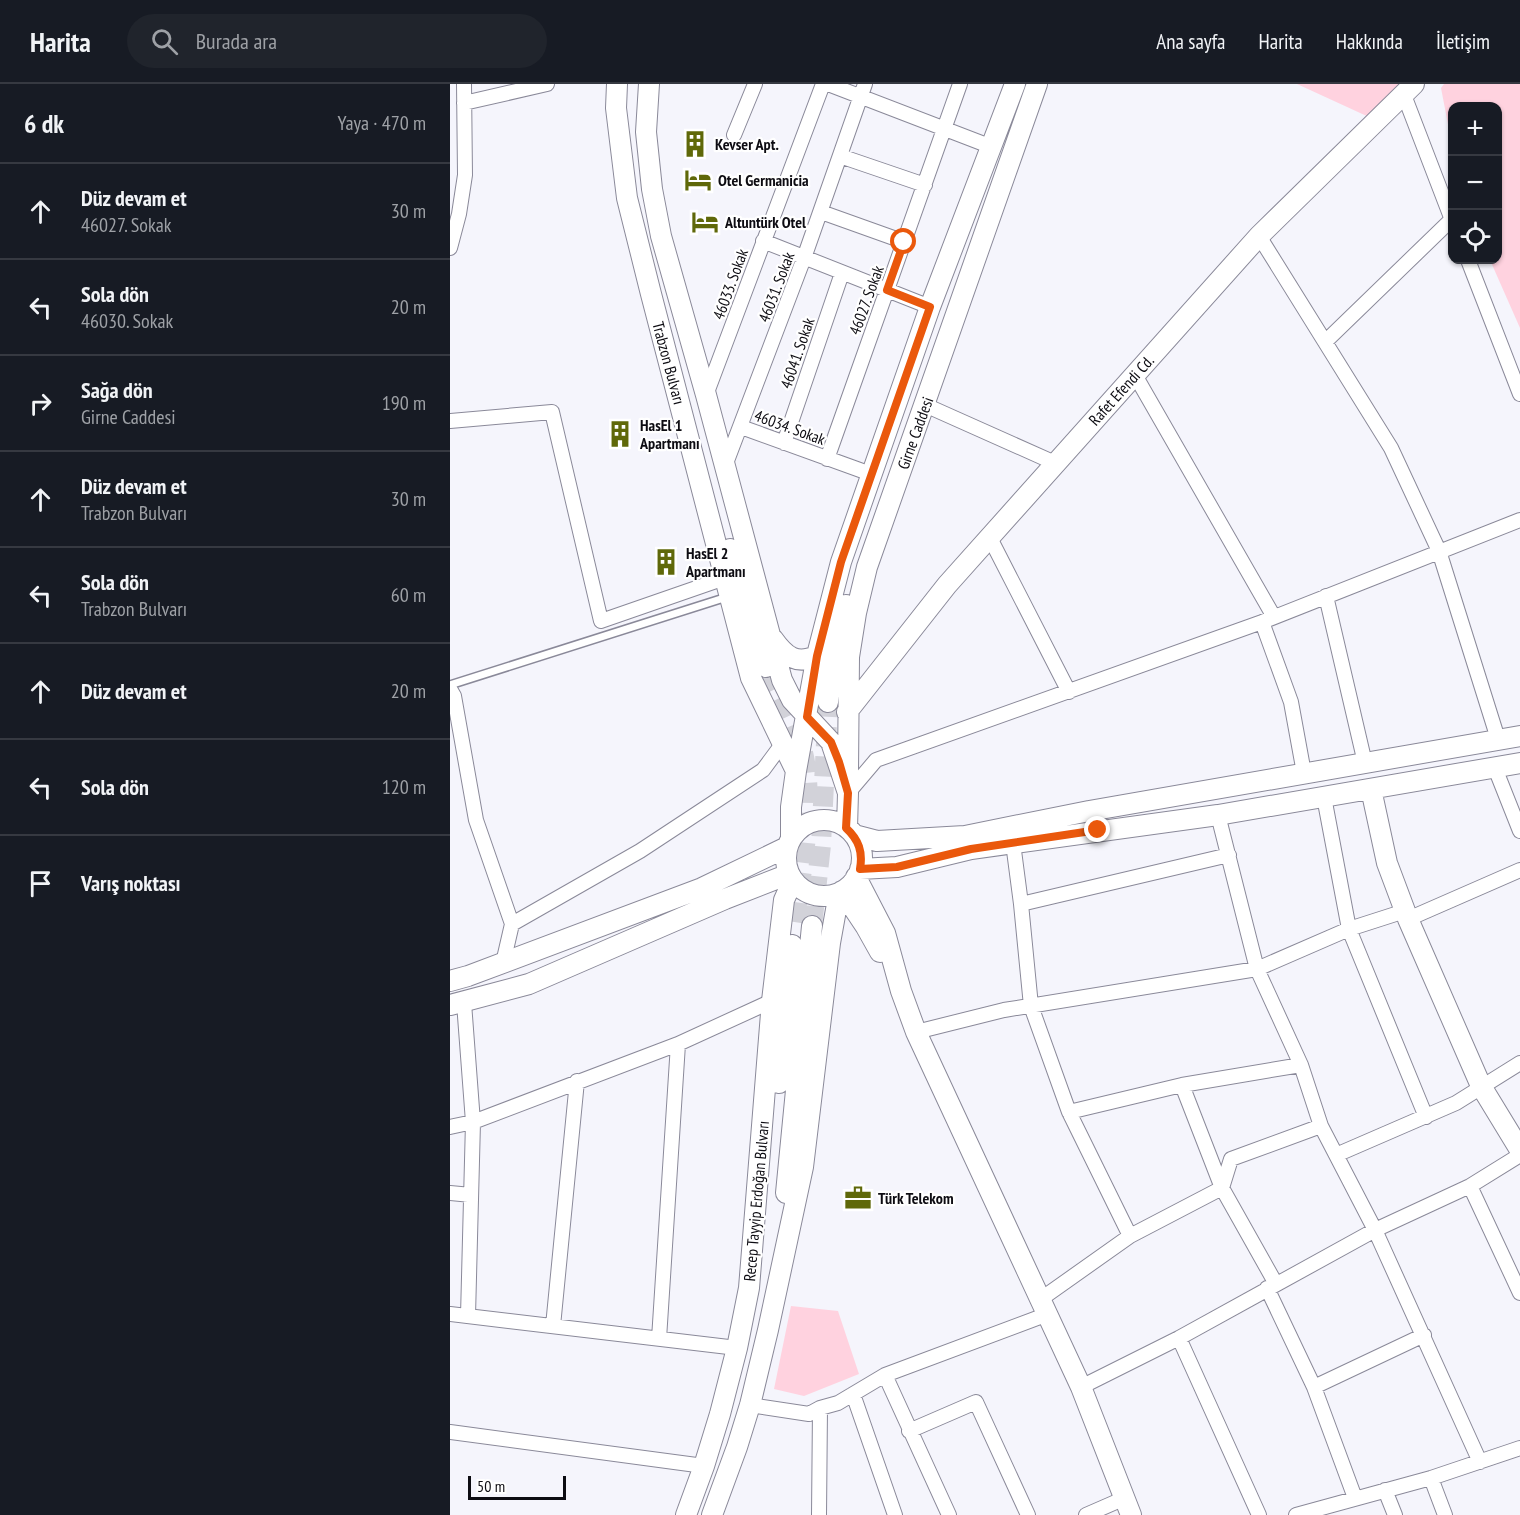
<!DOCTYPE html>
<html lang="tr">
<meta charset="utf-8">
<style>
:root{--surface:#171b24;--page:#20242c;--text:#f1f3f6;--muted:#9ea1a6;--line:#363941}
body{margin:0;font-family:"PT Sans Narrow",sans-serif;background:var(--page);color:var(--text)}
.controls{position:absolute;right:18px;top:18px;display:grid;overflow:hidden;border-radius:12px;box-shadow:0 2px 4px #0004}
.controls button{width:54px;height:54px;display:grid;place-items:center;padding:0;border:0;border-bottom:2px solid var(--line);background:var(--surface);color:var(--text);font:30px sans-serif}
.scale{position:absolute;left:18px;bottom:15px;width:98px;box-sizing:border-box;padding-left:6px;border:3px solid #0d0c12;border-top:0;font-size:16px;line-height:21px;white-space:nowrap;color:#0d0c12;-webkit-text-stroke:4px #fff;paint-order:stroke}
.stop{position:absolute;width:18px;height:18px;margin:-14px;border:4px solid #ea580c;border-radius:50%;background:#fff}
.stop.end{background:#ea580c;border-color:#fff;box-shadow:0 2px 6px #0008}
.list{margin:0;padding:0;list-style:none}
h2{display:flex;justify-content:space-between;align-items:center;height:78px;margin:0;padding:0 24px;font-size:26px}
h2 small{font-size:20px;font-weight:400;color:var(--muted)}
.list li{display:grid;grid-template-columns:39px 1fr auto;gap:18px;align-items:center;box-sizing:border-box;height:96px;padding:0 24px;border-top:2px solid var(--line)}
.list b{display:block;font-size:22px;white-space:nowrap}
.list p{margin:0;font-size:20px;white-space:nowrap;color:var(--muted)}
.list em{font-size:20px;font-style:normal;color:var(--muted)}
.icon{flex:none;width:33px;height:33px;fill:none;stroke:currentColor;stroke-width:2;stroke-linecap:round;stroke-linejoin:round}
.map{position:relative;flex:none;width:1070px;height:1431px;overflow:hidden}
header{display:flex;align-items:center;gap:36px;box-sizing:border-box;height:84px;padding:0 30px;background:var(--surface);border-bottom:2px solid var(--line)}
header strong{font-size:28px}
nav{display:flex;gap:33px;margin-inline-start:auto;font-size:21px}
.search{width:420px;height:54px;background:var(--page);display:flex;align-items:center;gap:15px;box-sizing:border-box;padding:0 21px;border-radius:33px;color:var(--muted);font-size:22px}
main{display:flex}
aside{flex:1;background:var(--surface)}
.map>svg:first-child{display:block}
.green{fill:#ffd2df}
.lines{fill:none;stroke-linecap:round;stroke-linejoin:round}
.secondary-tunnel{stroke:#d2d2d9;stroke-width:20;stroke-dasharray:20 10;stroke-linecap:butt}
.lane-casing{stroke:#8a8999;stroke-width:10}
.street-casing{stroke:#8a8999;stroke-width:16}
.secondary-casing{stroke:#8a8999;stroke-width:22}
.lane{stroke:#fff;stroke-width:7}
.street{stroke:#fff;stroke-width:14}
.secondary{stroke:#fff;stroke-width:20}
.route{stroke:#ea580c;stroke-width:8}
.labels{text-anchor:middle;stroke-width:4.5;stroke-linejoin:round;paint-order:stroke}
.poi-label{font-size:16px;font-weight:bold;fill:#0d0c12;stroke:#fff;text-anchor:start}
.street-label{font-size:16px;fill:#0d0c12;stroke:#fff}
</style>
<header>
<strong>Harita</strong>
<div class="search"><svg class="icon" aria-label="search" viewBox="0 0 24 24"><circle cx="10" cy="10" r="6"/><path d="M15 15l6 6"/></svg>Burada ara</div>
<nav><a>Ana sayfa</a><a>Harita</a><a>Hakkında</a><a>İletişim</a></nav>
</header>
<main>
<aside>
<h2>6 dk<small>Yaya · 470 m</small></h2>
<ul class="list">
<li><svg class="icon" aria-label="ahead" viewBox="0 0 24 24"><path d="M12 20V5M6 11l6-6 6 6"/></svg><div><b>Düz devam et</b><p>46027. Sokak</p></div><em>30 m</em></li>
<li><svg class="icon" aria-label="left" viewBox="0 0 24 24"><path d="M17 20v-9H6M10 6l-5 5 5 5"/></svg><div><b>Sola dön</b><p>46030. Sokak</p></div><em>20 m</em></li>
<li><svg class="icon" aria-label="right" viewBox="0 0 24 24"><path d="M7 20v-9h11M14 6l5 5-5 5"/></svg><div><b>Sağa dön</b><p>Girne Caddesi</p></div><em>190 m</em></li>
<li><svg class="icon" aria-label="ahead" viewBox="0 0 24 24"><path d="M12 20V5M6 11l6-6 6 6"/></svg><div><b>Düz devam et</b><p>Trabzon Bulvarı</p></div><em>30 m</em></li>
<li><svg class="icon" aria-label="left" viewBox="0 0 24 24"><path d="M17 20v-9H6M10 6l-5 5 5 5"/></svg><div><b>Sola dön</b><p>Trabzon Bulvarı</p></div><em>60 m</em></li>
<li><svg class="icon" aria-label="ahead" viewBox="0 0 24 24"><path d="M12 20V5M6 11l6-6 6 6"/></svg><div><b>Düz devam et</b></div><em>20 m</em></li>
<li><svg class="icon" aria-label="left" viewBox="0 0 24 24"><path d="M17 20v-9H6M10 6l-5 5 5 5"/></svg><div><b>Sola dön</b></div><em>120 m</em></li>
<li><svg class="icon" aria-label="arrive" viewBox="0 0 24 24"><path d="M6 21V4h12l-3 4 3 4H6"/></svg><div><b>Varış noktası</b></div></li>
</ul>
</aside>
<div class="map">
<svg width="1070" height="1431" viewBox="0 0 1070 1431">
<rect width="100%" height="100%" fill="#f5f5fc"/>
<!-- green -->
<path class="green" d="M847,0h107l-33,34z
M994,0h76v244l-30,-68h8v-154h-46v39l-11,-57z
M341,1222l47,5 21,63 -55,22 -30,-7z"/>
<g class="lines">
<!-- secondary-tunnel -->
<path class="secondary-tunnel" d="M317,587c15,31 35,63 39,98 6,51 -5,105 -12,155
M362,842l9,-81 7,-143"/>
<defs>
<path id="lane" d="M0,601l277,-88"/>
<path id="street" d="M378,0l164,63
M954,11l48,125
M14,19l83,-19
M284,51l21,-51
M390,72l85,29
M371,128l84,30
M809,152l132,212 48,103 59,188
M313,157l167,66
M0,164l9,-34 6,-39 -1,-91
M1018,176l52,134
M875,258l127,-123
M685,291l139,242
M256,311l117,-311
M475,321l130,58
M0,337l102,-9 49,209 124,-43
M291,343l130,47
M334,359l58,-170
M377,375l133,-375
M275,382l79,-208 61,-174
M540,454l79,154
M876,512l39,167
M812,538l29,80 13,71
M0,605l4,7 22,124 36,104 -9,39
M1045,684l25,63
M398,709l28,-33 386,-138 258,-102
M874,713l25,132 77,188
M768,731l39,154 44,96 20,61 54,104 105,232
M563,759l8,61 10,102 38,106 61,124
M571,820l208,-49
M958,835l112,-49
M62,840l128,-73 123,-81 20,-27
M14,919l9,119 -5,194
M466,948l88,-22 253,-41 92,-40 56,-18
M732,1001l40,103 54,96
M619,1028l113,-27 119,-20
M0,1043l23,-5 205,-78 94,-43
M886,1071l120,-52 64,-40
M1020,1102l50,107
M0,1109l21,2
M817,1204l47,99 41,111
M591,1215l89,-63 92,-48 9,-29 90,-33
M0,1230l287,34
M103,1242l24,-245
M729,1254l80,177
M209,1255l19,-295
M435,1291l64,140
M631,1303l98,-49 196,-108 95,-44 50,-31
M864,1303l110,-52
M403,1310l42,121
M300,1321l59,9 11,-6 18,-5 47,-28 163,-61
M459,1347l67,-29 52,113
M0,1348l254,34
M981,1394l14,37
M935,1406l10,25
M369,1431l1,-107
M636,1431l39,-17
M846,1431l135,-37 89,-30"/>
<path id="secondary" d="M167,0l-1,24 11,90 24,96 100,384 45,93 -5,36v31
M199,0l-3,48 6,57 9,47 45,159 76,285 10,20 39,42 17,51 -1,35
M280,465l36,118
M323,555c12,17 24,27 44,16
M378,618l5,-48 13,-49
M397,628l100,-127 312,-349 155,-152
M346,687l21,-116 24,-93 89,-255 85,-223
M398,688l1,-115 7,-44 11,-46 170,-483
M921,705l16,74 21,56 73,167 39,64
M336 774a38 38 0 1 1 76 0a38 38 0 1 1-76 0Z
M404,751l23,6 88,-5 124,-25 431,-75
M410,785l37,-2 74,-18 247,-34 302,-52
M406,793l29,56 16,58 15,41 165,355 50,128
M392,807l24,36 14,25
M0,897l18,-5 234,-88 85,-41
M0,921l79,-21 196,-85 64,-25
M329,999l13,-138
M336,1109l26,-267
M236,1431l18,-49 16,-52 17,-66 12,-60 23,-287 12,-101 9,-20
M262,1431l25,-68 13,-42 18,-75 35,-163 27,-224 9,-50"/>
</defs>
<!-- lane casing -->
<use href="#lane" class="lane-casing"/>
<!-- street casing -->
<use href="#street" class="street-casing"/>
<!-- secondary casing -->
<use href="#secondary" class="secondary-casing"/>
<!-- lane -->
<use href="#lane" class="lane"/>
<!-- street -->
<use href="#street" class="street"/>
<!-- secondary -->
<use href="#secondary" class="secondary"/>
</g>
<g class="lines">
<!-- route -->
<path class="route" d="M454,158l-17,48 43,17 -89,255 -24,94 -10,61 24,25 8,20 9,31 -2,35c13,12 17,24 14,41l37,-2 74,-18 127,-19"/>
</g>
<!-- icons -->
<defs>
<symbol id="building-bare" viewBox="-9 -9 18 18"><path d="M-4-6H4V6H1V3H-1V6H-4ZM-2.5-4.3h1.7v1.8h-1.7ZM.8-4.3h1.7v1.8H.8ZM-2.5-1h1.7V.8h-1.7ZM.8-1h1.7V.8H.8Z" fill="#5f6809" stroke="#fff" stroke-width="2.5" paint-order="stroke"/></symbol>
<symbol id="hotel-bare" viewBox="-9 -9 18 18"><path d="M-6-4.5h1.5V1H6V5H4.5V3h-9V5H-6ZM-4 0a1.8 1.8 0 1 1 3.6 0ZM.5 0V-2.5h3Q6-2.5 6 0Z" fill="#5f6809" stroke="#fff" stroke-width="2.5" paint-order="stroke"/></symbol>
<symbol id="office-bare" viewBox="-9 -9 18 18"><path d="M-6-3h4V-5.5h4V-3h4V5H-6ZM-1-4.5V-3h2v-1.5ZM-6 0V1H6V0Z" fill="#5f6809" stroke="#fff" stroke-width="2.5" paint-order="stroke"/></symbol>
</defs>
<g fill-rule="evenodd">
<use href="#building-bare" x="226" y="41" width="38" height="38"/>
<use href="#hotel-bare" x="229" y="77" width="38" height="38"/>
<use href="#hotel-bare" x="236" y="119" width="38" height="38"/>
<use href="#building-bare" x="151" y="331" width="38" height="38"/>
<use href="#building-bare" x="197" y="459" width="38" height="38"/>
<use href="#office-bare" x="389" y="1095" width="38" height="38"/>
</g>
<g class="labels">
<!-- poi labels -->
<g class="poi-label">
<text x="265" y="66">Kevser Apt.</text>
<text x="268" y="102">Otel Germanicia</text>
<text x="275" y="144">Altuntürk Otel</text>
<text x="190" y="347">HasEl 1<tspan x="190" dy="18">Apartmanı</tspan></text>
<text x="236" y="475">HasEl 2<tspan x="236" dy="18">Apartmanı</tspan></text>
<text x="428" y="1120">Türk Telekom</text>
</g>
<!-- street labels -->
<g class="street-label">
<text transform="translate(280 200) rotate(-70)" y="6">46033. Sokak</text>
<text transform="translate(326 203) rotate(-69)" y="6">46031. Sokak</text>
<text transform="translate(416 216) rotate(-70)" y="6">46027. Sokak</text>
<text transform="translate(347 269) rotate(-71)" y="6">46041. Sokak</text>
<text transform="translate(219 279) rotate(75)" y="6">Trabzon Bulvarı</text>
<text transform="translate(671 306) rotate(-48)" y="6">Rafet Efendi Cd.</text>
<text transform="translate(340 343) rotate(20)" y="6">46034. Sokak</text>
<text transform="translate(465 349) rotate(-70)" y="6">Girne Caddesi</text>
<text transform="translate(306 1117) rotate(-85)" y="6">Recep Tayyip Erdoğan Bulvarı</text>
</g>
</g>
</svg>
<div class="controls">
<button>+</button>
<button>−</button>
<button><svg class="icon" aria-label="locate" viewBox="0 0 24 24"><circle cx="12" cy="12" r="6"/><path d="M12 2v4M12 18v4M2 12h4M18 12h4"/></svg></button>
</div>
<div class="scale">50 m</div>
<div class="stop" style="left:454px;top:158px"></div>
<div class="stop end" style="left:648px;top:746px"></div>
</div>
</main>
